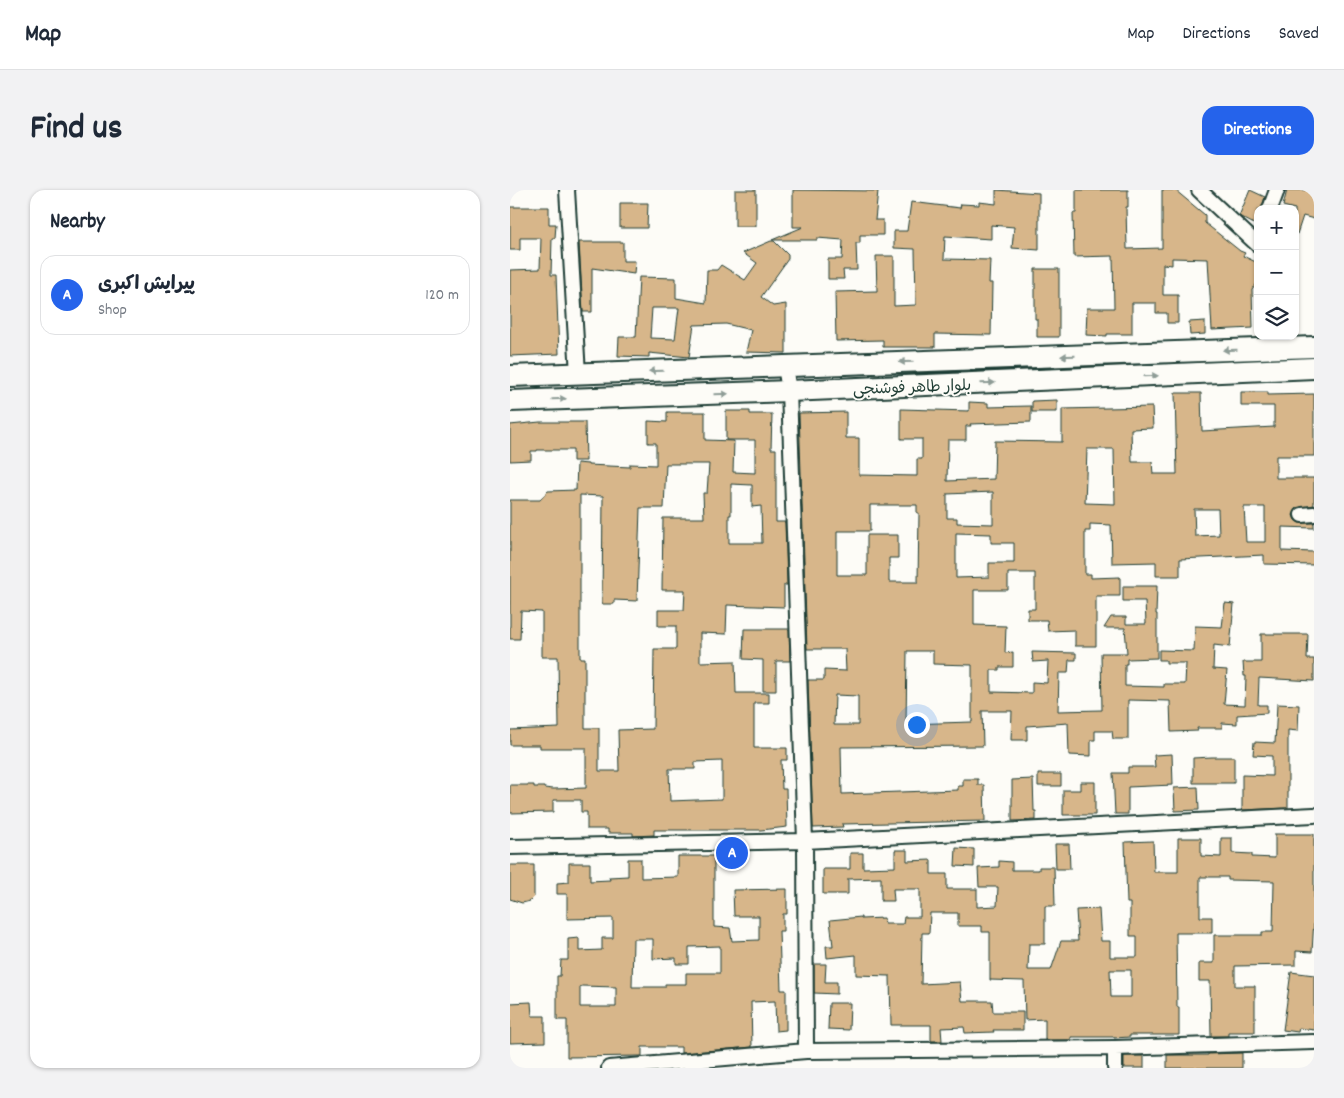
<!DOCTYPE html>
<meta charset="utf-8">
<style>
:root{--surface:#fff;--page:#f2f2f3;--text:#1f2937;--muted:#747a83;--line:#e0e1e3;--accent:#2563eb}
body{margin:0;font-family:Dekko,"Playpen Sans Arabic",sans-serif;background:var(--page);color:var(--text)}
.controls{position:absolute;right:15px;top:15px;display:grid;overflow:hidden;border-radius:10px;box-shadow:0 1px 4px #0004}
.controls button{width:45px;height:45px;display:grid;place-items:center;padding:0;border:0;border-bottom:1px solid var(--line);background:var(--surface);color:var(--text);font:25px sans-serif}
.you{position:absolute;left:406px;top:534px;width:18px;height:18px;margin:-12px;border:4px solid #fff;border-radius:50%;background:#1a73e8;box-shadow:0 0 0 8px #1a73e833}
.badge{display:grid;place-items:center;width:32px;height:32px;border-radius:50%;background:var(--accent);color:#fff;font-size:16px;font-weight:700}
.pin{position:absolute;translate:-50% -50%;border:2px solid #fff;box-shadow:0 1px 5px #0006}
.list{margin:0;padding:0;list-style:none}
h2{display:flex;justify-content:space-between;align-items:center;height:65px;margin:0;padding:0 20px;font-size:21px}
h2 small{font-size:16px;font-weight:400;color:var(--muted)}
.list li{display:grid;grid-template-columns:32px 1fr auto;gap:15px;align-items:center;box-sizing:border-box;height:80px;margin:0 10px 10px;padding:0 10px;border:1px solid var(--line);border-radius:15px}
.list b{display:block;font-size:19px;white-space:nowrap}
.list p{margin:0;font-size:16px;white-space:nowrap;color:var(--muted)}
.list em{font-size:16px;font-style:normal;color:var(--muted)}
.icon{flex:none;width:28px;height:28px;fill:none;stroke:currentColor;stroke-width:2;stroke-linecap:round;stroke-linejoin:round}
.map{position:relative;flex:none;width:804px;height:878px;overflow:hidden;border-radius:15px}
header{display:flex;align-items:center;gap:30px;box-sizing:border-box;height:70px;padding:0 25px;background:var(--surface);border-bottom:1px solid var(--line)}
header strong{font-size:24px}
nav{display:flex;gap:28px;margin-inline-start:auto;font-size:18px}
.intro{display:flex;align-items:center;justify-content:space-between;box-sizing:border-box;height:120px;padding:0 30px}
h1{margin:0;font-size:35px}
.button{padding:12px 22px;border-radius:15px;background:var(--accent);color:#fff;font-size:18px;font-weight:700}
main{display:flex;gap:30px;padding:0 30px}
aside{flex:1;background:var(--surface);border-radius:15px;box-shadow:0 1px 4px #0004}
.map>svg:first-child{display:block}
.building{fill:#d7b68a;stroke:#1f3d34;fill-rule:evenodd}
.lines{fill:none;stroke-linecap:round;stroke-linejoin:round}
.street-casing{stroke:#1f3d34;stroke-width:18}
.secondary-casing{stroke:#1f3d34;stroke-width:24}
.street{stroke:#fdfcf7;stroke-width:14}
.secondary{stroke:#fdfcf7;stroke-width:20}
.oneway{fill:#8e9c96}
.labels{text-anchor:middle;stroke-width:4;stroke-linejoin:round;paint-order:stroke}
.street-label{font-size:16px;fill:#1f3d34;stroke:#fdfcf7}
</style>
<header>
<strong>Map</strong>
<nav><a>Map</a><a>Directions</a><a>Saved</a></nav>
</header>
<div class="intro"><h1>Find us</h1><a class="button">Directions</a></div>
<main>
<aside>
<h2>Nearby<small></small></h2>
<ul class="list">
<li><span class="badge">A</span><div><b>پیرایش اکبری</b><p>Shop</p></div><em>120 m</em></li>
</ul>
</aside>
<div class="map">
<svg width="804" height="878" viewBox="0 0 804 878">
<rect width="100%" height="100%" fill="#fdfcf7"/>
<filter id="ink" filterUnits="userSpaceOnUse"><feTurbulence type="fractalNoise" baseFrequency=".02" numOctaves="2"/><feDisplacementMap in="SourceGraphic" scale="10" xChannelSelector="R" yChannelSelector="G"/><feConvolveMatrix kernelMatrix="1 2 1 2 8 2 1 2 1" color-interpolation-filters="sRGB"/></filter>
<g filter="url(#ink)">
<!-- building -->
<path class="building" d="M225,0h21v36h-21z
M283,0l85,1 -3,29h8v15h-23v8h-4l1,27h-14l1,9h-16v-20h14l1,-19 -26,-2v2h-45l31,-13h-10z
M486,0l43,3v57l-27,-2 2,-21 -23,-2v14l-46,-3 -1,23 46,1 -1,23h3l-1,52 -56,-1v13h-52v-7l-47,1 -1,-49 42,-1 -1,-35h18v50l22,-1 -1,-56 -21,-1v-17h13l4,-29 49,6 1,-4 18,1v-3l17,2z
M566,0h52v17h-2l1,42 35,-1v-58h13l30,25v8l35,28 5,2 -2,3 15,7v19l-6,8 1,38 -41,2 -4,-71 -36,-1v7l-9,-1v31h15v28h-11v-10h-11v-10h-24v31h-25v2l-21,-1 1,-27h27l-1,-52 -39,1 -1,-44h3z
M740,0l15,7 -4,12h-3v7l-4,8 -15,-8z
M777,0h27v29l-11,-3 -6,18h-2v-25l-12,-3z
M110,13h28l-1,25h-27z
M0,17h39v17h7l-1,14h-3l-1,37h5l3,79 -49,2v-86l30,-1 1,-31h-21v12h-10z
M261,51h3l14,14v4l-27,38 12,9 13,-2v49l-40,-1 5,-22 -25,-6 -32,1 -5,32 -40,-4v4l-31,-1 1,-19h17l3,-60 37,1v20l30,5 1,-33h10l4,-5 24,15 12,-17 -14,-10zM142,118h27l-4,31 -25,-1z
M69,52h44v19h12l-1,13 -42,-6v44h-9z
M525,79h24v68h-22v-18h-2z
M695,131v13l-15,1 -1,-13z
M731,202h27v3l46,-1v62h-38v22h38v27l-17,3 -4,7 2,5 4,3h15v5l-32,-1v24l32,1v13l-50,-1v-9l-84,4v17h-24v-14l-44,1 -1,-38 -21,-1v7h-5v43h6v4l29,-1v19h-24v50h-21v-16l-27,1 -1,-11h-19v-11h7v-36h-27v17h-34v35l32,1 -1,27 8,-1v15h-14v3h-8v22l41,1v-11l15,1 1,-22 -15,1 -1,-10 44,1v7h-7l-1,13h-9l-1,38 44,-1 -1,-57h26l-2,-25h-21l7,-11h15v7h20l-1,-23h-22v-15h34l-1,28h1v44l-30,1v5h-2v22l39,1v-3h21l1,-21h-20v-3h-7v-10l35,1 1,-25 27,1 3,-24 9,1 -4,43 -16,-2 -1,24 14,1 -3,34 21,1 1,-29h-2l-1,-14h18v-28h47l-1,25h7v22l-55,-3 -1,27h9v8l-30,2v9l-15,-1v5h-25l1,3 -27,1 -1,-31 -42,-1v39h-15l-1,-8h-17v9h-4v16l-22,-1 -1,-32 -41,3v14h-16l1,-29h-30l1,35 -142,1 1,47 116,-4v-4h5v-7h15v6h6l1,36 -143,3 1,3 -30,1 -5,-148h16v-10l22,1 -1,-22h-38l-8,-236 47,-1v26h13v37l58,1v-17h5v-20h-21v-30l68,2v-9l19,1v4l43,-1v16l-61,2 1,2h-5v14h-18l-1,41 47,-2 1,-38 67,1v-33l90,-2 1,21 -22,1 1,33h20l1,12h24l-2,-81h26l1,38 72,-4v-21h-33zM577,259h27l1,55 -30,-1zM483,302v32l-36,-1v-5h-10v-24zM360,315h47v8h2l-1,69h-29v-24h9v-23h-31v40h-30v-44h33zM734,317h21v35h-19zM684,319h24l1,26 -24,1zM446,343l35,1v9h23v20h-25v14l-33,1zM397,461h26v13l39,1v57l-66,2zM325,505l23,1v29h-24z
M547,210v12h-25v-11z
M216,221h24v3h22l-1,35h5v73h9l2,63h-3v22l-57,-2 -1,29 -26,-1v29l35,-1 1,32h33v10h-15v45h33v12h-6l1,29h4l1,38 -26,3h-107v5l-21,1v-3h-25v-4h-21v-17h-6v-12h-28v12l-43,1v-28h24v2h10v1l9,1 33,-1v-40h-46v-3h-30v-15l49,-2 -1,-71h-16v-45l-21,-1 -1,28h-10v-139h30l8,-9 28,-1 1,-27 11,1v1l42,2v-3l26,1v-22h-8v-22l19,1v-10h38v28l29,1 -1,31 22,1v-33h-29zM156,274h43l-2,29h-4l1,25h-41l-1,72h23l-1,20h-26v16h18v23h-22l-1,80 -35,1 1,41h-20v-43h-14v-70h-5v-163l23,1 -1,108h12v-4l23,1 3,-93h24zM221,294l21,1v22l9,-1 1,37h-33v-28h2zM212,571v38l-52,2 -1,-32h26v-7z
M30,232h45l1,39h-13v-11h-36v1h-6v9l-21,1v-36z
M234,439h45l1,32h-14v30h-13v-31l-20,-1z
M767,514l22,1 -1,26 -10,-1v78l-46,2v-35l30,1v-20l-19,-1 1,-13 21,1z
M662,564l1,31 -45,2v27h-13l-2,-41h15v-6h27l-1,-12z
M702,567h22v26h-41v-25z
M528,584h23v12h-23z
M523,589l1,32h2v9l-24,1v-41z
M570,592h15v33h-32v-25h17z
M688,597l1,23 -24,1 -1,-23z
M765,644h39v85l-2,33 -16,-1v14l-61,1v20h20v46h-27v4h-17l-1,-55h-11v-18h15v-28h48v-3h11l1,-51 -46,-1v-3h-28v40h12v16h-36l1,74h2v28h-49v2l-16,1v-1h-43v3h-26v-21l-20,1 -1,-39 -34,-1v-48h-8v-6h-24v-13h-28l-1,20h-7l-1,51 39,-2 2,19h30l1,11h30v18h-30l1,2 -29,1 -1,-6 -23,1 1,13h-11v-16h-40l-1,-49 -34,-1v-20l-29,3 -1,-12h7l-3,-26 31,-3v2l23,-1 1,6h18l1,-7h16v-28h-27l1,12h-13v-23l-33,1v15h-25v-25h27v-16h13v15l32,-1v-17h12v11l24,-1v14h16v15h30v18l20,-1 1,-19h-19l-1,-19 21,-1v-6l13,1v8h27v-3h15l1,39h-10v38h-16l-1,26h23l10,-29h17l-2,-31 23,-1 2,32h9v16h27v-21h-7v-33h-3l-2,-61 28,-1 1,31h24v-34h23v18l20,1v-19h11v15l20,1v3l23,1zM600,780h21v27h-20z
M545,654h14l1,25h-14z
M446,658l18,1v18l-19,-1z
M168,666h36v71l16,1 2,13 27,-1v-24h-25l-1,-26 54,-1v25h-4v17h-4l2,59h5v40l-10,1 -1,-30 -24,1 1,45 -71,6v-6h-39v9l-75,1v-37h-10v-44h3l1,-16h7v-21l11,-1v13l23,-1v-12h11v-20l-46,1v-25h-10v-11l12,-1v-19h21v18l20,-1 -1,-3 19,-1v-17h13v19l37,-1zM123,749h20v20l23,-1v6h13v-17l31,-1v27h-34v11h-21v3h-33zM72,796l34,1v20h-36v-20z
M0,675h24v32l-4,4 -8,2 -12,-4z
M304,774h12l-1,18h12v12l-23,-1z
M781,782l23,3v55l-15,-2 -1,4 -15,-2z
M21,812l1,14h13v26l-35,1v-40z
M319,813h21l-1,27 -21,-1z
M732,863v15h-75v-13h41v-1z
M614,866h20v12h-20z"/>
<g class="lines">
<defs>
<path id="street" d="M57,0l11,184
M689,0l59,55
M760,19l7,-19
M275,176l4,25 16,450 1,210
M792,325l12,-1
M0,657l295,-6 509,-26
M605,858v20
M99,878l197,-17 309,-3 199,-6"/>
<path id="secondary" d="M0,186l804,-29
M0,211l279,-10 525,-23"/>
</defs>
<!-- street casing -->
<use href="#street" class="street-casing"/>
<!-- secondary casing -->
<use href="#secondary" class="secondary-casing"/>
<!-- street -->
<use href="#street" class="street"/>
<!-- secondary -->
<use href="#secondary" class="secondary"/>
</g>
<!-- one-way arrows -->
<defs><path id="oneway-solid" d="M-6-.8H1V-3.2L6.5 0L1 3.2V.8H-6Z" transform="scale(1.25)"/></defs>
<g class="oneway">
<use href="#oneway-solid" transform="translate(720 160) rotate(178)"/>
<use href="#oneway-solid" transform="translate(558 166) rotate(178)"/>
<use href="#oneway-solid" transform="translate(396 172) rotate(178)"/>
<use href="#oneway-solid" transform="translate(146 181) rotate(178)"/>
<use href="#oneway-solid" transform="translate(641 186) rotate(-2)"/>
<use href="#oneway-solid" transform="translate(478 193) rotate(-2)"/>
<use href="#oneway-solid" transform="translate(211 204) rotate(-2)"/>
<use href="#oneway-solid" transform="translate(49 209) rotate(-2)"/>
</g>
</g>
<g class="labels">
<!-- street labels -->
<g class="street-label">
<text transform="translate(402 196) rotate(-2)" y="6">بلوار طاهر فوشنجی</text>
</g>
</g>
</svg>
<div class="controls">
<button>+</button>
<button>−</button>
<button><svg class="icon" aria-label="layers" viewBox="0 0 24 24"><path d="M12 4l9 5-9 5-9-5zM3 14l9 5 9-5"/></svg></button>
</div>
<div class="you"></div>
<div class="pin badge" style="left:222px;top:663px">A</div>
</div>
</main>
